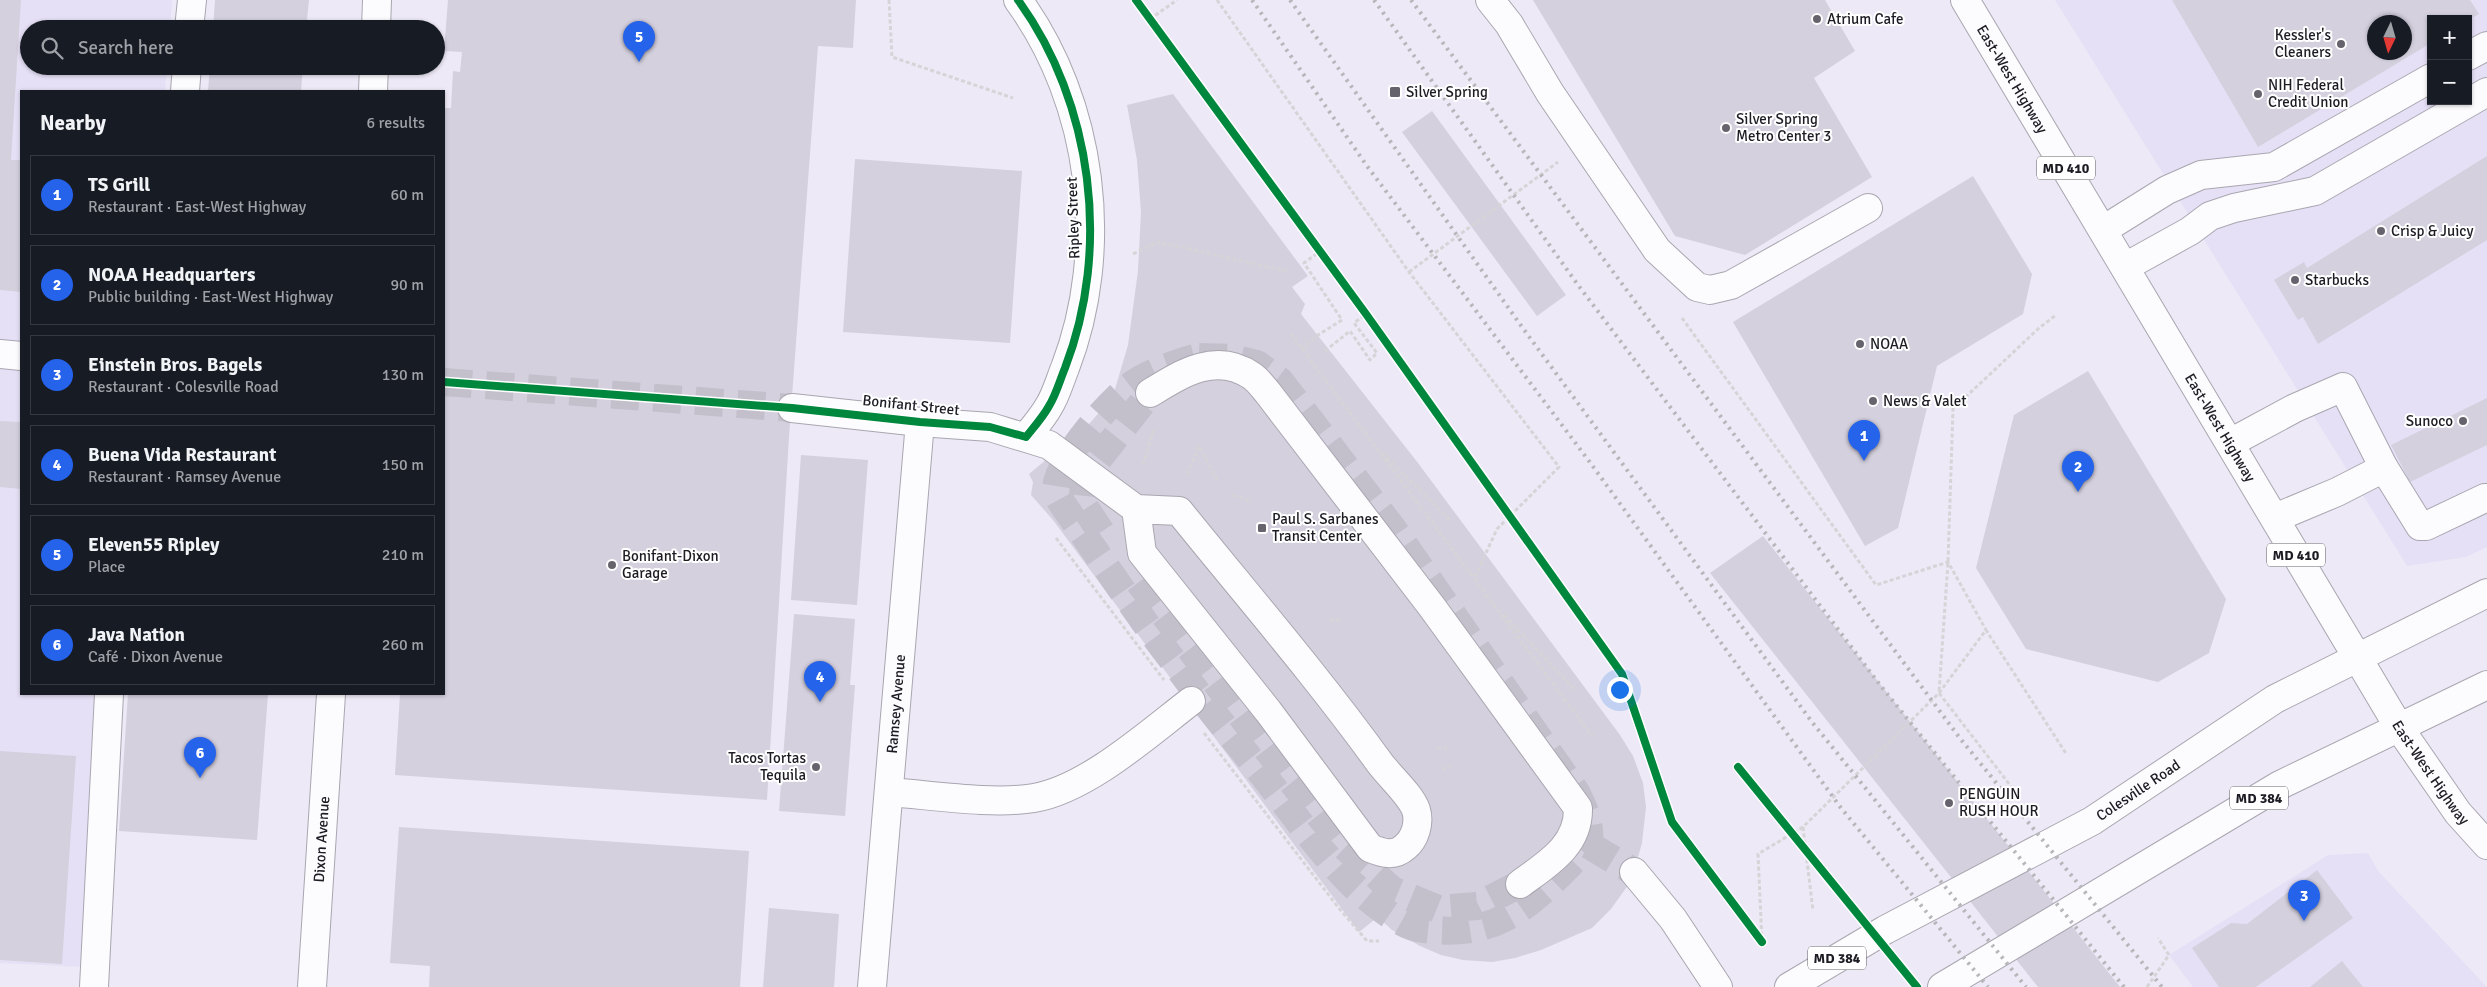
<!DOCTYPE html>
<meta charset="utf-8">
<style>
:root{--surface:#171b24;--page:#242831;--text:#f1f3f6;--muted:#9ea1a6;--line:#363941;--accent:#2563eb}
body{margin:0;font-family:Signika,sans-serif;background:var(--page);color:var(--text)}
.controls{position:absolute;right:15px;top:15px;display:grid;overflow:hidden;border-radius:0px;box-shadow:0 1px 4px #0004}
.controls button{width:45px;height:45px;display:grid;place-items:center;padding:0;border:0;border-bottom:1px solid var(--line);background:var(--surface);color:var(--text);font:25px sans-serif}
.compass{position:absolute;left:2367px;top:15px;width:45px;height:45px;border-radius:50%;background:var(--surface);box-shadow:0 1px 4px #0004;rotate:185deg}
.you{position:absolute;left:1619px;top:689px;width:18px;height:18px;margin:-12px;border:4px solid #fff;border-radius:50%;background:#1a73e8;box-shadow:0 0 0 8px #1a73e833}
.badge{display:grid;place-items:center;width:32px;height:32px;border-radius:50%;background:var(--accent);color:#fff;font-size:16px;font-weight:700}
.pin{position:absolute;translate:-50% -41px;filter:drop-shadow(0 1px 2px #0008)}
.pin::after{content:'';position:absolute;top:26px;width:18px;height:15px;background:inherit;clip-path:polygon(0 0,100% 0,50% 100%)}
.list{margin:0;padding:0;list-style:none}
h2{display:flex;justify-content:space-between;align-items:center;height:65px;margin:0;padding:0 20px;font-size:21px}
h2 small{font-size:16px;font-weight:400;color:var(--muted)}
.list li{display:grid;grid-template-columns:32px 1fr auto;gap:15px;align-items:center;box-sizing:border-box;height:80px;margin:0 10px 10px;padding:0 10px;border:1px solid var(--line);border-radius:0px}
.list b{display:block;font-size:19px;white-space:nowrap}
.list p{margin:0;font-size:16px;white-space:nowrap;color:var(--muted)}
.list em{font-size:16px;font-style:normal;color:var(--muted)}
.icon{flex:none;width:28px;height:28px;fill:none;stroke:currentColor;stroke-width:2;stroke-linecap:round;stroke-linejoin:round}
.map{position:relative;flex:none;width:2487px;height:987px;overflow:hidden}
.search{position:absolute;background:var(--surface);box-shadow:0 1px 4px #0004;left:20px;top:20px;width:425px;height:55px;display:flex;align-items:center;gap:12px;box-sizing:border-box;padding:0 18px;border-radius:28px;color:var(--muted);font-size:19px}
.panel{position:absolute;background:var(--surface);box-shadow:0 1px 4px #0004;left:20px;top:90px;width:425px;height:605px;border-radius:0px}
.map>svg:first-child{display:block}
.built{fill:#e6e0f6;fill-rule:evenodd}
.building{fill:#d4d0de;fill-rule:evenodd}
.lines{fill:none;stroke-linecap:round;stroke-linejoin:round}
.minor-tunnel{stroke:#c3c0cc;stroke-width:28;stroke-dasharray:28 14;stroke-linecap:butt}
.minor-casing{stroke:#a9a6b0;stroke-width:30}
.major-casing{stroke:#a9a6b0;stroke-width:30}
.path{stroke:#d5d4d7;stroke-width:3;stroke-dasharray:4 2.5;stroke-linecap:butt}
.minor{stroke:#fcfcfe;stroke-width:28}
.major{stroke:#fcfcfe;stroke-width:28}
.rail{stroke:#b7b6ba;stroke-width:4;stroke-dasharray:2.5 5;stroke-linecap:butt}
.cycleway-casing{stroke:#fff;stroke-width:11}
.cycleway{stroke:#00873e;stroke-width:8}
.poi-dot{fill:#66636d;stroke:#fff;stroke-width:2}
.labels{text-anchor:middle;stroke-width:4;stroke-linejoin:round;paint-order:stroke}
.shield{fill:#fff;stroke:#615f65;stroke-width:1}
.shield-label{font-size:14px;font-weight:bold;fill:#1d1b23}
.poi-label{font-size:15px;fill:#1d1b23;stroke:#fff;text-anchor:start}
.street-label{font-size:15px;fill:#1d1b23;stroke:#fff}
</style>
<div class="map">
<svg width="2487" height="987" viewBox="0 0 2487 987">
<rect width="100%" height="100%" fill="#ede9f6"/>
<!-- built -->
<path class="built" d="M0,0h172l-2,29h-141v37h138l-2,25h-144v603h102l-19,274 -104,-5z
M2055,0h432v547l-21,10 -59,9zM2431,19h37v82h-37zM2374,22h30v30h-30z
M2368,853l10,18 109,116h-294l-24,-32 159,-100z"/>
<!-- building -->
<path class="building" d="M0,0h21l-10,160h10v132l-21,-2z
M215,0h94l-3,29h-93z
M448,0h408l-3,48 -35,-2 -29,391 -22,363 -372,-25 5,-81h44v-586h7l2,-37 7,1 2,-20 -18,-1z
M1533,0h292l30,51 -41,27 58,99 -127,78 -70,-19z
M2172,0h298l9,14 -11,6 -37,-1v24l-173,104zM2374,22h30v30h-30z
M210,66h93l-2,25h-93z
M1173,94l135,182 -16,11 13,17 -4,10 117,149 202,272 13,21 10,27 3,24 -4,36 -11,38 -20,28 -19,19 -51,22 -26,8 -23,4 -29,-2 -22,-5 -21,-9 -28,-16 -14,-13 -19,15 -306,-412 -22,-25 2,-13 -4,-8 61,-51 23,-27 15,-51 10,-74 3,-59 -4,-52 -10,-55z
M1432,111l134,184 -29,21 -135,-184z
M2487,156v84l-169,104 -15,-27 -5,3 -24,-40 30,-18 3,6z
M855,159l167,12 -12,172 -167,-11z
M1973,176l59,98 -9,40 -86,52 -39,162 -33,18 -132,-224z
M2088,371l138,228 -17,54 -51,29 -132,-33 -50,-81 38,-153z
M2487,398v47l-77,37 -19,-37z
M0,421l21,1v67l-21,-2z
M801,455l67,5 -11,145 -66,-5z
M1763,536l357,451h-82l-328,-414z
M794,614l61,5 -5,66h5l-10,131 -66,-5z
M128,694h140l-11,146 -138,-9z
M0,751l76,5 -14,208 -62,-4z
M399,827l350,24 -9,136h-311l1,-21 -40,-3z
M2317,870l36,48 -97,69h-37l-27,-39 39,-25 16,1z
M769,908l70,6 -5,73h-71z
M2342,961l21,26h-53z"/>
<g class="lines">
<!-- minor-tunnel -->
<path class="minor-tunnel" d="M1199,357l33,1 25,6 23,17 113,148 183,263c9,18 15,32 13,53 -55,55 -86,97 -172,83 -18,-3 -52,-31 -65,-44 -34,-34 -62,-75 -92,-113 -30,-37 -61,-75 -89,-113 -38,-50 -72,-102 -108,-153 -3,-5 -7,-11 -7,-17 3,-30 50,-82 73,-101 16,-13 51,-26 70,-30z
M444,382l348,26
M1101,532l-19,-29 3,-27 65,-83
M1139,582l153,200 52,64 48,44 46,19 39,-3 43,-22
M1589,845l45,27"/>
<defs>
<g id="minor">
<path d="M1018,0c75,103 93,249 47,368 -5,12 -9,27 -16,38 -6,11 -15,21 -23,31"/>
<path d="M1490,0l19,24 41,69 107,157 40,37 13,3 21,-5 137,-77"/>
<path d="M189,29l3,-29"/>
<path d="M376,29l1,-29"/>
<path d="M2468,56l19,-10"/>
<path d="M185,91l2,-25"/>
<path d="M373,91l1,-25"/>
<path d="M2103,230l64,-40 34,-15 73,-8 157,-89"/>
<path d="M2125,267l65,-36 20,-15 24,-8 81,-17 172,-99"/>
<path d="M0,354l21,2"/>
<path d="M1150,393c31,-19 66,-42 102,-17 6,4 11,11 16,17l164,214 146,201c1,38 -31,56 -58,76"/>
<path d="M792,408l128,14 70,5 59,18 87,64 43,2c67,83 137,164 200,251 10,14 32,33 37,48 4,13 -1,29 -11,37 -11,10 -23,6 -35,1l-102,-137 -126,-158 -6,-44"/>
<path d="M2230,443l65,-35 48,-21 41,81"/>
<path d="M2275,518l62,-26 47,-24 36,58h6l59,-28"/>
<path d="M889,792c42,3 104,13 145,6 53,-9 114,-64 157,-97"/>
<path d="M1634,872l39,47 45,68"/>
<path d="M94,987l15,-293"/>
<path id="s1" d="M312,987l19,-293"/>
<path id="s2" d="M872,987l48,-565"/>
</g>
<g id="major">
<path id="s3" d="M1965,0l435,729 58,84 29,32"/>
<path id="s4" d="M1789,987l96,-57 207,-109 183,-122 212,-106"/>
<path d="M1942,987l338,-202 207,-100"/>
</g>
</defs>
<!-- minor casing -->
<use href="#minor" class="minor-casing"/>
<!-- major casing -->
<use href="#major" class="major-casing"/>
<!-- path -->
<path class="path" d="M889,0l3,57 121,41
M1217,0l192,272 150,195 -62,62 -23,50
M1150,19l27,-19
M1133,254l25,-12 133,30
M1409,272l149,-110
M1682,318l194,267 72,-23 38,68
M1291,334l302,403
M1302,349l16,-14 24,-15 -38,-57 15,-11
M1325,351l25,-20 20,29 7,-7 -23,-30 12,-9
M1382,453l68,67
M1143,465l11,-36
M1187,474l12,-28 19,35
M1233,495l18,6
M1056,538l108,142
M1504,615l72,76
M1330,620h11
M1204,733l134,174 29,34h12
M1437,748l14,1
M1442,769l9,-2
M2013,789l-74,-96 9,-131 5,-153 86,-81 17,-13
M1803,827l10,84
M1762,942l-4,-88 45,-27 136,-134 47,-63 81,125
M2147,987l22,-32 -11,-17"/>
<!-- minor -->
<use href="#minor" class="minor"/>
<!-- major -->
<use href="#major" class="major"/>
<!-- rail -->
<path class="rail" d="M1252,0l115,166 222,295 252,347 147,179
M1290,0l232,327 290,395 214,265
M1374,0l204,285 302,400 244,302
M1411,0l548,737 203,250"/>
<defs>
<path id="cycleway" d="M1136,0l230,314 256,360 50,148 90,120
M444,382l348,26 128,14 70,5 36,10c8,-10 17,-20 23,-31 7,-11 11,-26 16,-38 46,-119 28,-265 -47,-368
M1738,767l179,220"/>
</defs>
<!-- cycleway casing -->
<use href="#cycleway" class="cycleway-casing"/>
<!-- cycleway -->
<use href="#cycleway" class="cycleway"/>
</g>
<!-- markers -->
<g class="poi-dot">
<circle cx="1817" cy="19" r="5"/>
<circle cx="2341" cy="44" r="5"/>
<rect x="1389" y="86" width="12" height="12" rx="2.5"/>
<circle cx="2258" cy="94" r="5"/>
<circle cx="1726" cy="128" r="5"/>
<circle cx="2381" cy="231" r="5"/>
<circle cx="2295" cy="280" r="5"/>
<circle cx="1860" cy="344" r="5"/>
<circle cx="1873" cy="401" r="5"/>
<circle cx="2463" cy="421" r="5"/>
<rect x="1257" y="523" width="10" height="10" rx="2.5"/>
<circle cx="612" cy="565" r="5"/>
<circle cx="816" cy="767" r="5"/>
<circle cx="1949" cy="803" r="5"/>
</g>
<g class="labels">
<!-- shield labels -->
<g class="shield">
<rect x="2037" y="156.5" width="58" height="23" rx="4"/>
<rect x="2267" y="543.5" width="58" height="23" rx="4"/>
<rect x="2230" y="786.5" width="58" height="23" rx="4"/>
<rect x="1808" y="946.5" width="58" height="23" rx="4"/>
</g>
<g class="shield-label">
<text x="2066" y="173">MD 410</text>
<text x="2296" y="560">MD 410</text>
<text x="2259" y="803">MD 384</text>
<text x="1837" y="963">MD 384</text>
</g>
<!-- poi labels -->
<g class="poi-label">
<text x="1827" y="24">Atrium Cafe</text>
<text x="2331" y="40" text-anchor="end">Kessler's<tspan x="2331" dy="17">Cleaners</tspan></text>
<text x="2268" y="90">NIH Federal<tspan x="2268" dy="17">Credit Union</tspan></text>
<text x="1406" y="97">Silver Spring</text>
<text x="1736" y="124">Silver Spring<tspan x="1736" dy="17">Metro Center 3</tspan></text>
<text x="2391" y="236">Crisp &amp; Juicy</text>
<text x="2305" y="285">Starbucks</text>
<text x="1870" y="349">NOAA</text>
<text x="1883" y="406">News &amp; Valet</text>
<text x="2453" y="426" text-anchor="end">Sunoco</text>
<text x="1272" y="524">Paul S. Sarbanes<tspan x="1272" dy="17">Transit Center</tspan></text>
<text x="622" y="561">Bonifant-Dixon<tspan x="622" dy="17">Garage</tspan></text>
<text x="806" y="763" text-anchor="end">Tacos Tortas<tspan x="806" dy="17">Tequila</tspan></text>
<text x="1959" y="799">PENGUIN<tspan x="1959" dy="17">RUSH HOUR</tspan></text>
</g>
<!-- street labels -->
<g class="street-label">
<text dy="5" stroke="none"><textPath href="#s3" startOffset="92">East-West Highway</textPath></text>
<text transform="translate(1073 218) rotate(-92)" y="5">Ripley Street</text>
<text transform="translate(911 405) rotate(6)" y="5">Bonifant Street</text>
<text dy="5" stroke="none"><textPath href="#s3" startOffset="498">East-West Highway</textPath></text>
<text dy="5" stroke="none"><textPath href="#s2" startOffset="284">Ramsey Avenue</textPath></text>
<text dy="5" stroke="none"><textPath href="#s3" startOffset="902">East-West Highway</textPath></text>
<text dy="5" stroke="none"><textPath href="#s4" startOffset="401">Colesville Road</textPath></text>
<text dy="5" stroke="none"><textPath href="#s1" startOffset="148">Dixon Avenue</textPath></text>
</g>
</g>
</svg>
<div class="controls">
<button>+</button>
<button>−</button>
</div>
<svg class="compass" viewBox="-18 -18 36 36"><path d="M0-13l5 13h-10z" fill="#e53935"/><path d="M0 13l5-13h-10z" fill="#9ea1a6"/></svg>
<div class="you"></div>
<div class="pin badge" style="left:1864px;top:461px">1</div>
<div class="pin badge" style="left:2078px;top:492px">2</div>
<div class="pin badge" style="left:2304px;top:921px">3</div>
<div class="pin badge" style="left:820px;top:702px">4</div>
<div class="pin badge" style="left:639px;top:62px">5</div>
<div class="pin badge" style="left:200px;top:778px">6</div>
<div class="search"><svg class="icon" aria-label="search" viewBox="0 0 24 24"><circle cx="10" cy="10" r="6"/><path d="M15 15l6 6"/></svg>Search here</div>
<section class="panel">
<h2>Nearby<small>6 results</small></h2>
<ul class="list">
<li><span class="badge">1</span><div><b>TS Grill</b><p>Restaurant · East-West Highway</p></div><em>60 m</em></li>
<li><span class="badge">2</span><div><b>NOAA Headquarters</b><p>Public building · East-West Highway</p></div><em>90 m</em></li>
<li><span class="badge">3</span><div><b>Einstein Bros. Bagels</b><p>Restaurant · Colesville Road</p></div><em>130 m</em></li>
<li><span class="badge">4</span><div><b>Buena Vida Restaurant</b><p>Restaurant · Ramsey Avenue</p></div><em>150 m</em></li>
<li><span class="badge">5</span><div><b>Eleven55 Ripley</b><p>Place</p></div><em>210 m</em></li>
<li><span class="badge">6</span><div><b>Java Nation</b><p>Café · Dixon Avenue</p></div><em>260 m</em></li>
</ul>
</section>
</div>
